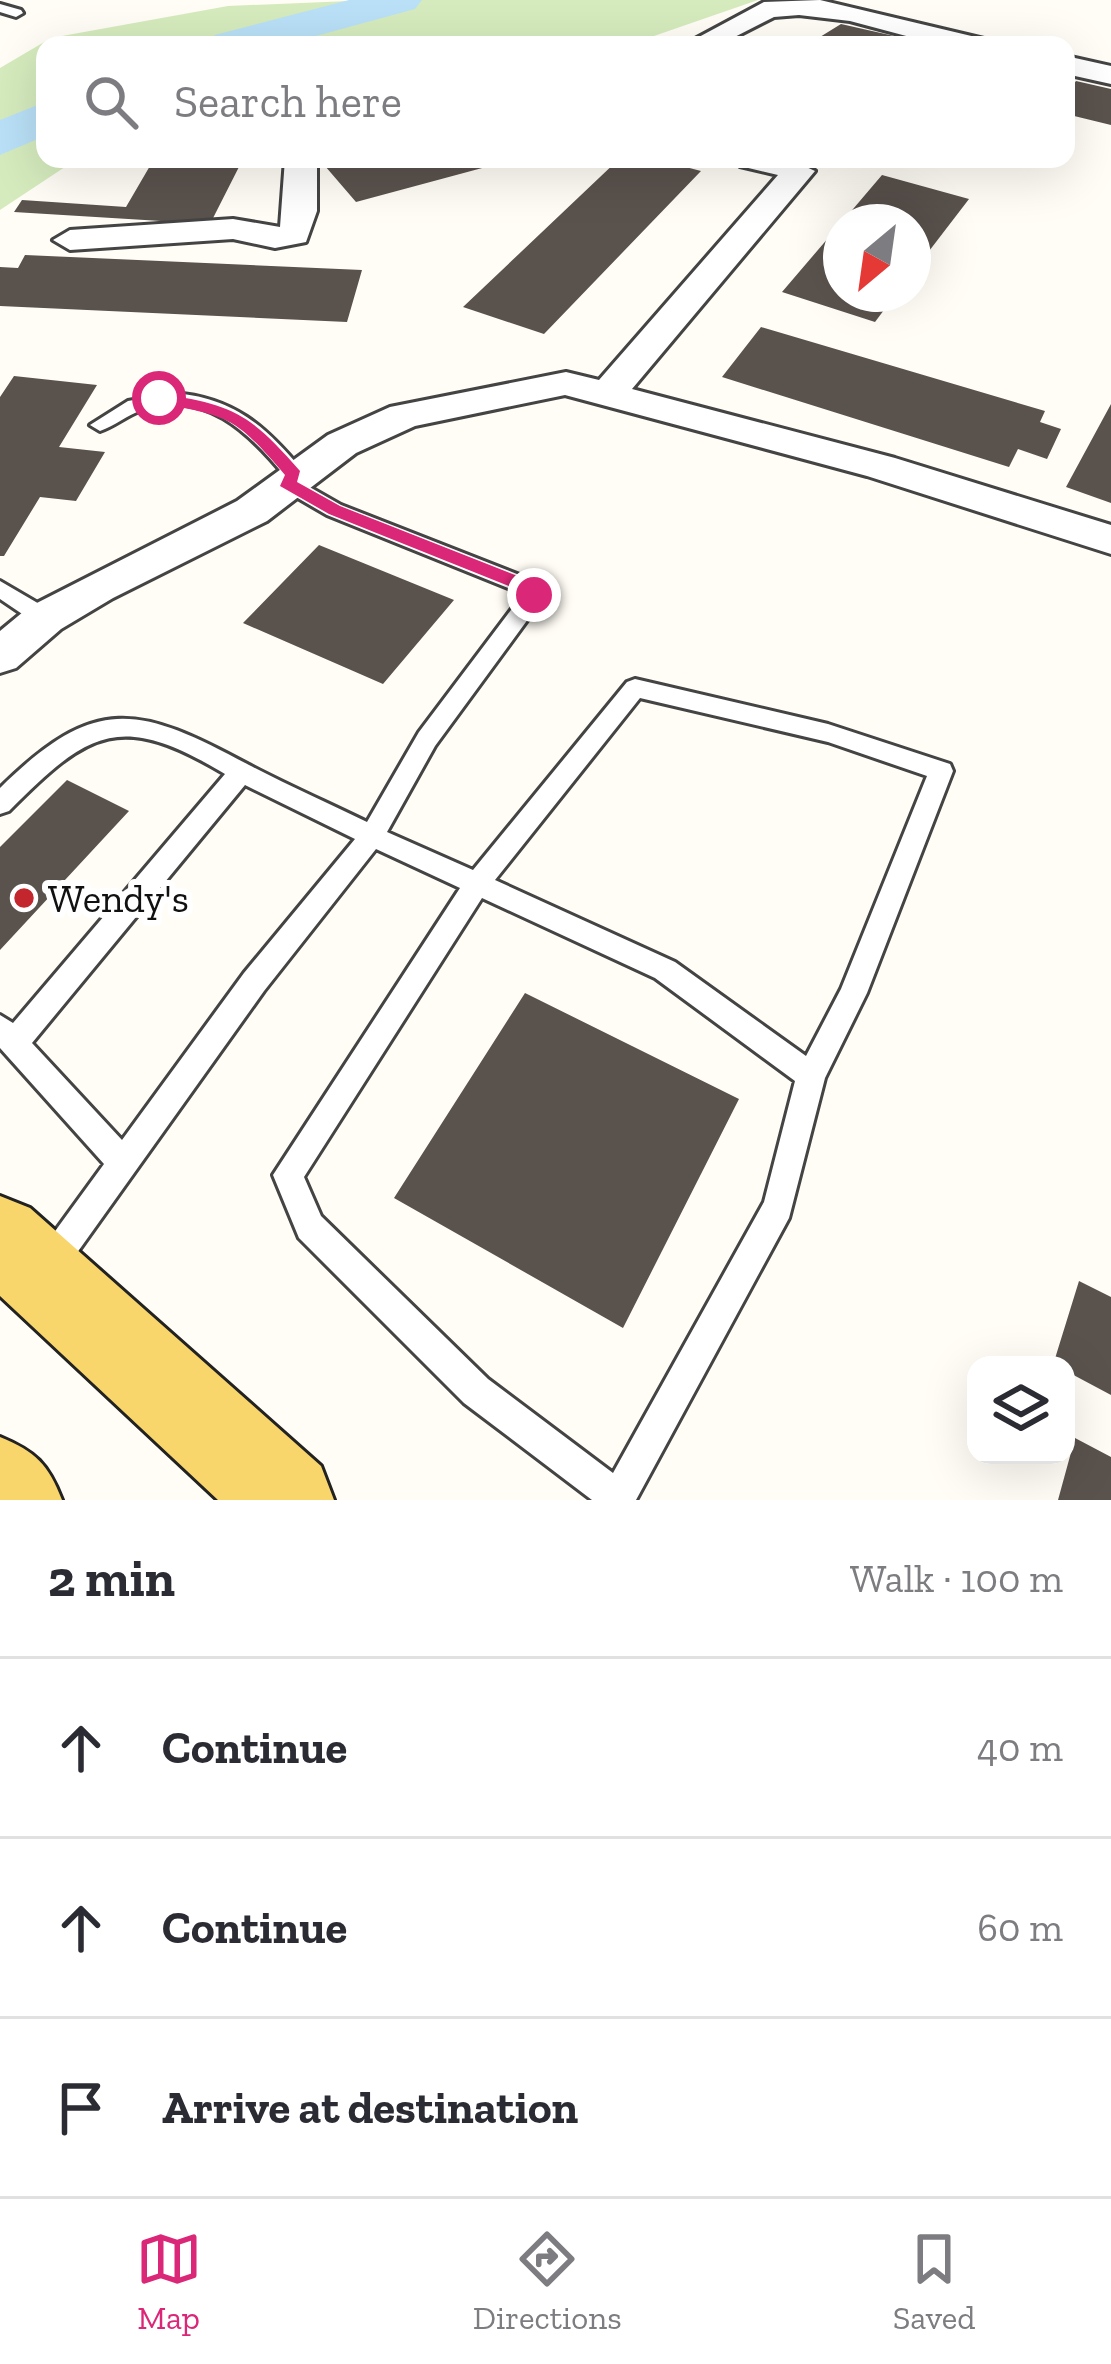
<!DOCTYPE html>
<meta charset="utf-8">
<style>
:root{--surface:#fff;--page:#f2f2f3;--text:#2b2b33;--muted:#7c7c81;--line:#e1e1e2;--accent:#db2777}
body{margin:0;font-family:"Zilla Slab",serif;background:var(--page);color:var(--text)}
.controls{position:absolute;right:36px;bottom:36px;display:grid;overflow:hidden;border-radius:24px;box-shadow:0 12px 48px #0002}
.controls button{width:108px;height:108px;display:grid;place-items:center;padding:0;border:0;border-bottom:3px solid var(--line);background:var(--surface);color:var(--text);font:60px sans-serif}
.compass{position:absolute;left:823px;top:204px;width:108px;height:108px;border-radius:50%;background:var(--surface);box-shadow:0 12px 48px #0002;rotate:209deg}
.stop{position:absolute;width:36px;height:36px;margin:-27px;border:9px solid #db2777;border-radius:50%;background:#fff}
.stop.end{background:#db2777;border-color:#fff;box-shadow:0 3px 12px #0008}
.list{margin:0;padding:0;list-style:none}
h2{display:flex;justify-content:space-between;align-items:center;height:156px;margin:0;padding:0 48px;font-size:51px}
h2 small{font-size:39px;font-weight:400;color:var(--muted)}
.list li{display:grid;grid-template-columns:78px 1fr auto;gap:36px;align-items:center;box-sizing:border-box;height:180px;padding:0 48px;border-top:3px solid var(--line)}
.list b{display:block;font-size:45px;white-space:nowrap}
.list em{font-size:39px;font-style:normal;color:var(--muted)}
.icon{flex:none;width:66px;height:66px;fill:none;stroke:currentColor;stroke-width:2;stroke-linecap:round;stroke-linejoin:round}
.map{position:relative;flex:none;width:1111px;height:1500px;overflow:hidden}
.search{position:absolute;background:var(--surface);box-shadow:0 12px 48px #0002;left:36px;right:36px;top:36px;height:132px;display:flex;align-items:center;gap:30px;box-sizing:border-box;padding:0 42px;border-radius:24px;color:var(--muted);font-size:45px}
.sheet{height:696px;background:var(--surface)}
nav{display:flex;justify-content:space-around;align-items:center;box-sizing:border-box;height:168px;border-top:3px solid var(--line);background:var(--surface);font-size:33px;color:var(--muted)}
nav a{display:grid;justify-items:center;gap:6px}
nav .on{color:var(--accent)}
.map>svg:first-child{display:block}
.green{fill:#d5ebbd}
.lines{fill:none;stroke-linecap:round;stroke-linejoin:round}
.river{fill:#b9e0f7;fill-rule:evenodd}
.building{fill:#5a524d}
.service-casing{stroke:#444;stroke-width:6}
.minor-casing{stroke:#444;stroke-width:6}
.primary-casing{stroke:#222;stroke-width:6}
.service{fill:#fff;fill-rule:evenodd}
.minor{fill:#fff;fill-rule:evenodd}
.primary{fill:#f9d66b;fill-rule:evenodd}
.route{fill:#db2777}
.poi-dot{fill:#c4262e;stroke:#fff;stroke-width:4.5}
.labels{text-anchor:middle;stroke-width:12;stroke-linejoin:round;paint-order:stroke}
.poi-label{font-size:39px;fill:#111;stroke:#fff;text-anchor:start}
</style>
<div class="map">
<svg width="1111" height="1500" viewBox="0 0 1111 1500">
<rect width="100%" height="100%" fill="#fffdf5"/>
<!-- green -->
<path class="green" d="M373,0h385l-130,45h-583v114h32l-77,51v-142l51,-30 177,-32z"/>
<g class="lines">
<!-- river -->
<path class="river" d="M349,0h73l-7,9 -132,36h-75l7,-10z
M45,102v34l-45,19v-35z"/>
</g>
<!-- building -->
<path class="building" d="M841,24l84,19v2h-118z
M1076,81l35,8v36l-45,-11v-20z
M154,159h89l-33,65 -196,-12 8,-12 104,7z
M319,159h193v1l-156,42z
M619,159h64l-5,6 23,6 -157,163 -81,-27z
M882,175l87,24 -56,73v-50h-71z
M841,223v71h55l-21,28 -93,-30z
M25,255l337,15 -15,52 -347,-16v-39l18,1z
M761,327l284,84 -5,11 21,7 -14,30 -29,-10 -9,18 -287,-90z
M14,376l83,9 -38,62 46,5 -29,49 -36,-4 -36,59h-4v-159z
M1111,404v99l-45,-16z
M319,545l135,55 -71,84 -140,-61z
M67,780l62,31 -129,139v-103z
M525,993l214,106 -116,229 -229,-130z
M1079,1281l32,16v98l-45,-24v-6h-13z
M1075,1438l36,19v43h-53z"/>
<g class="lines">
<defs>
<path id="service" d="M0,4l21,6 2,3 -7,4 -16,-5z
M174,393c60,5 91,33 128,77l3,5 -6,6 42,24 199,78 5,12 -3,5 -107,146 -48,86 86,38 154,-188 8,-3 193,45 122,40 3,7 -86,222 -42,85 -36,140 -153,282h-44l-128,-97 -165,-165 -26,-63 187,-287 -84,-39 -112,142 -205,287 -11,5 -11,-5 -5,-11 5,-11 67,-92 -104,-116v-33l13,8 212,-249c-104,-62 -135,-45 -216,37l-9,3v-26c95,-94 138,-83 249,-23 38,20 79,38 118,57l52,-90 104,-138 -196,-79 -48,-28 -3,-5 9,-6c-36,-44 -81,-88 -143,-66 -15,5 -27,16 -42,21l-10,-6 38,-24zM640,698l188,44 99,34 -86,213 -35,67 -131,-94 -180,-82zM245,785l110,54 -111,134 -122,167 -90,-97zM482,898l173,80 140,103 -31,121 -151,271 -125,-94 -167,-163 -17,-39z
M0,581l53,31 3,6 -3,6h-16l-37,-25z"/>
<path id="minor" d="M820,0l164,39 4,6h-48l-90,-24 -51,-6 -25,2 -55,28h-35l80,-43z
M1066,56l45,10v18l-45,-10z
M285,159h32v52l-11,31 -31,6 -42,-9 -163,11 -17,-10 17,-10 163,-11 47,8z
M735,159h54l26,12 -183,218 263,69 216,67v29l-244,-78 -302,-81 -150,31 -59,27 -89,68 -154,77 -52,31 -45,39 -16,5v-42l29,-24 208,-106 91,-66 62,-28 176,-35 33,8 179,-205 -38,-9z"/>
<path id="primary" d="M0,1196l30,12 291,258 13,34h-116l-218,-204z
M0,1437c36,15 48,27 62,63h-62z"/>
</defs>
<!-- service casing -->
<use href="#service" class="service-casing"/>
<!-- minor casing -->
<use href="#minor" class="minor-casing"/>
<!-- primary casing -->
<use href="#primary" class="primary-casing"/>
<!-- service -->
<use href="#service" class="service"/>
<!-- minor -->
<use href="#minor" class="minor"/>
<!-- primary -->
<use href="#primary" class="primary"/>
</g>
<!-- route -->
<path class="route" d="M159,394c75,10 92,21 141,77l-3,11 43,24 198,78 5,11 -16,4 -3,-7 -195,-78 -49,-28 5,-11c-52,-61 -56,-58 -131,-73z"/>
<!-- markers -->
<circle class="poi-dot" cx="24" cy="898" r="12"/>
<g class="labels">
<!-- poi labels -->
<g class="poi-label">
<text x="48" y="912">Wendy's</text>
</g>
</g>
</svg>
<div class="controls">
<button><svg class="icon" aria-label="layers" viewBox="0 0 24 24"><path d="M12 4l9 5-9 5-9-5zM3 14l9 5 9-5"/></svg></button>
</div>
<svg class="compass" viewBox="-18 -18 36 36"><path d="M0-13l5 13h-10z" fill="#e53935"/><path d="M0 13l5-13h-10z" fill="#7c7c81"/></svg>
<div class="stop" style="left:159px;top:398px"></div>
<div class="stop end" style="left:534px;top:595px"></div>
<div class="search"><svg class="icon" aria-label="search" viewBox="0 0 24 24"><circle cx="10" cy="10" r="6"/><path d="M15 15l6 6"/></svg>Search here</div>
</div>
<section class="sheet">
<h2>2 min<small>Walk · 100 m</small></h2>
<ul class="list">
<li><svg class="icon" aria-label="ahead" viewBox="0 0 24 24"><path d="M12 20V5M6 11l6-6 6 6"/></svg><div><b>Continue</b></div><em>40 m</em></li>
<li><svg class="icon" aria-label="ahead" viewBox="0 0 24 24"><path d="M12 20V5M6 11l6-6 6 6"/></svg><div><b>Continue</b></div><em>60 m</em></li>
<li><svg class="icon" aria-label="arrive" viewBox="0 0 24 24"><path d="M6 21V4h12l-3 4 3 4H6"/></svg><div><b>Arrive at destination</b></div></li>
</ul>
</section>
<nav>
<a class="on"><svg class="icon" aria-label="map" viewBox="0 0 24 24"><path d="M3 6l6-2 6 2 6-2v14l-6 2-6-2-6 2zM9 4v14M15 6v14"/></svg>Map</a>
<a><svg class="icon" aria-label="directions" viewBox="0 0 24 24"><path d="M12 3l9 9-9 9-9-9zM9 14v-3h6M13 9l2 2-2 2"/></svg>Directions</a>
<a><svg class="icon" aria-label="saved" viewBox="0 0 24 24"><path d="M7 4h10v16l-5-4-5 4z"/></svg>Saved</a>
</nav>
